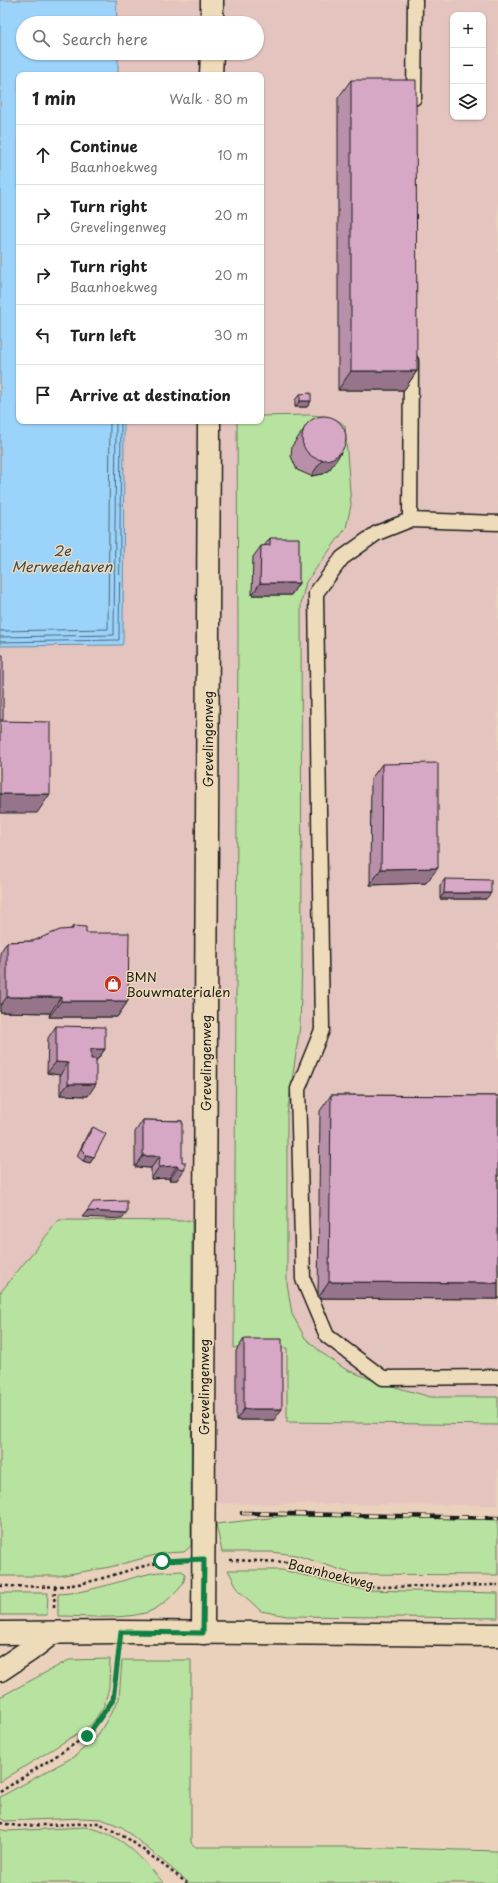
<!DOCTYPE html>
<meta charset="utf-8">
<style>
:root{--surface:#fff;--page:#f6f6f6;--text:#222;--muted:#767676;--line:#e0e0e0}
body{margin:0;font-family:"Playpen Sans",sans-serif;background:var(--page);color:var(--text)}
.controls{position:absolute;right:12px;top:12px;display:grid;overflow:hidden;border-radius:8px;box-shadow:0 1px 3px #0004}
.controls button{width:36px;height:36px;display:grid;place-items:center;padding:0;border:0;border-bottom:1px solid var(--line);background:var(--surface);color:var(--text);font:20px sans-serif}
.stop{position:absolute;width:12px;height:12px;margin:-9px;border:3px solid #0b8043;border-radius:50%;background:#fff}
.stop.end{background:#0b8043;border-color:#fff;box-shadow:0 1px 4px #0008}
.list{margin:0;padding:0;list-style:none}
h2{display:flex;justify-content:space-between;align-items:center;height:52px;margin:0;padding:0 16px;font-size:17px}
h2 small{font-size:13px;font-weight:400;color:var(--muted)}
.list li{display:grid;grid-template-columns:26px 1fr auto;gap:12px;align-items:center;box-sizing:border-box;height:60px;padding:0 16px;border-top:1px solid var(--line)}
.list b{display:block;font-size:15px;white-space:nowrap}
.list p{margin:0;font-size:13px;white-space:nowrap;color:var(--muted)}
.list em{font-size:13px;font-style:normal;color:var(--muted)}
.icon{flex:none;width:22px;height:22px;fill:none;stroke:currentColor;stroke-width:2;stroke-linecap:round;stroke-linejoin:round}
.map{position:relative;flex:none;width:498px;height:1883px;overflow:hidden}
.search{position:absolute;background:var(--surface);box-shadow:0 1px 3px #0004;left:16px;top:16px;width:248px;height:44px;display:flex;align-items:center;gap:10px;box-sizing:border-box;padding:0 14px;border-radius:22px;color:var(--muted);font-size:15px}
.panel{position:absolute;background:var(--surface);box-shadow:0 1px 3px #0004;left:16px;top:72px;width:248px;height:352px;border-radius:8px}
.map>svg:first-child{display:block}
.built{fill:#e4c4bf;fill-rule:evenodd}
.green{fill:#b7e29f;stroke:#6a7f5e}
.water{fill:#9bd3fb;stroke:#688aa2}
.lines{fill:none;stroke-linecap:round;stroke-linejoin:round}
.shore{stroke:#4f6575;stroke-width:1}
.lane-casing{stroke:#1c1c1c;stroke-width:17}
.street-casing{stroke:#1c1c1c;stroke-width:25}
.secondary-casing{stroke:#1c1c1c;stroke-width:25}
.path{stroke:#1c1c1c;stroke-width:2.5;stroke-dasharray:3 3;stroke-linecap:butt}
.lane{stroke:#eedbb9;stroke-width:14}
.street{stroke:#eedbb9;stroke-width:22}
.secondary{stroke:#eedbb9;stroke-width:22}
.rail-casing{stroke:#1c1c1c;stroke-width:4.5}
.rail{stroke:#eedbb9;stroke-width:3;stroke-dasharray:9;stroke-linecap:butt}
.wall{fill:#b990aa;stroke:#1c1c1c}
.shaded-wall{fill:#96758b;stroke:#1c1c1c}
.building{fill:#d7a7c6;stroke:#1c1c1c}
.route{stroke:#0b8043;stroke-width:5}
.labels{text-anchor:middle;stroke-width:3;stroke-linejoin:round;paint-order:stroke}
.street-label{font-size:13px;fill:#1c1c1c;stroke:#eedbb9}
.poi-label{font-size:13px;fill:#1c1c1c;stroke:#eedbb9;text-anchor:start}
.water-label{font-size:14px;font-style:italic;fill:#3c4a54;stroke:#eedbb9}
</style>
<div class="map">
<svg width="498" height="1883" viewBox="0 0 498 1883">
<rect width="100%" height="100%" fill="#e9d1bc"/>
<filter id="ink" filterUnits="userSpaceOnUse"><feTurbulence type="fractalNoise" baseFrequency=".025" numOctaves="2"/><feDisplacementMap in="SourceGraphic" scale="8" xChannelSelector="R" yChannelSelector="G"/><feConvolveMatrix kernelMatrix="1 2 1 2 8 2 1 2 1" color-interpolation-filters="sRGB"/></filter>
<g filter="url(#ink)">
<!-- built -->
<path class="built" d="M0,0h498v1505l-498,-3zM453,15h30v102h-30zM23,23h234v30h-234zM19,75h242v346h-242z"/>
<!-- green -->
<path class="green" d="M308,415c13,1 28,1 37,11l6,79 -5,23 -40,54 -5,21 1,357 -2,66 -13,89v168l5,31 13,24 17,15 23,16 33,13 53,15h67v28l-211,-3v-74h-53l4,-712 -1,-215h24v-5z
M59,1220l133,1 -1,325 -7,6 -21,1 -53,14 -52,9h-58v-283z
M286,1516l212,1v58l-145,-1 -57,-19 -25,-3h-49l-6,-28z
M228,1570h54l83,20 133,3v25l-211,-2 -26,-5 -22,-20z
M182,1571l3,3c1,7 -6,16 -12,21 -8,7 -17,15 -28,18 -26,7 -61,3 -87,3v-22c31,-1 60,-13 90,-20 11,-3 23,-2 34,-3z
M0,1593h48l-1,22h-47z
M110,1659l-1,28 -5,19 -13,19 -91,57v-85l69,-37z
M122,1660h69v183l5,4h152l150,4v32h-309l-67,-56 -21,-8 -19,-1 -78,3 -4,-4v-20l75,-41 22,-19 22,-38z
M85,1827c39,7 53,29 79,56h-164v-54l7,2z"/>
<!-- water -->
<path class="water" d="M0,0h116l1,23h-94v30h95v22h-99v346h105l-1,221 -1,3 -122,1z"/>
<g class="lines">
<!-- shore -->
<path class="shore" d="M0,631l108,-2 2,-208
M0,637l114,-2 2,-214
M0,642l119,-2 2,-219"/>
<defs>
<path id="lane" d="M414,98l1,-98
M410,520l1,-159
M498,523l-88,-3 -33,13 -35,25 -26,35 6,437 -24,59 5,190 24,57 56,42 115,-1"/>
<path id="street" d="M212,23v-23
M211,75l1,-22
M203,1633l6,-1212
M0,1670l30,-20 22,-17"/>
<path id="secondary" d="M0,1633l121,-1 377,3"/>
</defs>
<!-- lane casing -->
<use href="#lane" class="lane-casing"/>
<!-- street casing -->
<use href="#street" class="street-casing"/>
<!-- secondary casing -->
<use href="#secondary" class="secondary-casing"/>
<!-- path -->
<path class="path" d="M230,1560l56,2 86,25 126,-2
M0,1586c29,0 60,3 88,-4 30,-7 59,-20 89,-21
M54,1607l1,-21
M0,1792l87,-56 26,-37 5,-40
M0,1823l18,3 81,-3 31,17 57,43"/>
<!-- lane -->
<use href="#lane" class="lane"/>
<!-- street -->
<use href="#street" class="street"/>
<!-- secondary -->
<use href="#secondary" class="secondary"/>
<defs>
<path id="rail" d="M242,1513l256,5"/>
</defs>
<!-- rail casing -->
<use href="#rail" class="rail-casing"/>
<!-- rail -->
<use href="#rail" class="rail"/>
</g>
<!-- wall -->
<path class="wall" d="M351,80l66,291 -13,19h-66v-292z
M300,394l11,7 -4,6h-12v-7z
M309,422l21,47 -7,5 -12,2 -14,-6 -6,-14 1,-10z
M270,538l29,45 -8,12h-39l1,-38 8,-11h3z
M382,764l44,119 -56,2 1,-106z
M445,879l41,20h-46v-14z
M73,926l13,7 42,68 -11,16h-68l1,-4 -50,-1v-59l7,-11 26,-1 38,-12z
M56,1026l49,23 -8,11h-1l-8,36 -28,-1v-20l-13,-2 1,-35z
M331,1095l167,1v203l-180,-1 2,-187z
M143,1120l39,1 -5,59h-8v-2l-18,1v-11l-16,-1v-35z
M93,1127l1,30 -4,6 -7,-2 -6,-5 11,-23z
M244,1339l30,81h-38v-69z"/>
<!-- shaded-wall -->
<path class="shaded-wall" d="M351,371h66l-13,19h-66z
M300,401h11l-4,6h-12z
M341,453l-11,16 -7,5 -12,2 11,-16z
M260,583h39l-8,12h-39z
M0,794h50l-13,19h-37z
M438,868l-12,15 -56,2 11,-16z
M444,893h47l-5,6h-46z
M7,997h54l-11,16 -50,-1v-6z
M61,1001h67l-11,16h-68z
M91,1049h14l-8,11 -14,1z
M56,1062l12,1 -8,12 -13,-2z
M68,1084h28l-8,12 -28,-1z
M87,1155l7,2 -4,6 -7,-2z
M143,1156h17l-9,12 -16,-1z
M177,1166l-8,12 -18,1 8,-12z
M178,1168l7,1 -8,11h-8z
M87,1211l40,2 -5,6 -40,-2z
M329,1282l169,1v16l-180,-1z
M244,1409h38l-8,11h-38z"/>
<!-- building -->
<path class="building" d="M351,80h65l1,291h-66z
M311,393v8h-11v-7z
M302 438a22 22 0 1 1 44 0a22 22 0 1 1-44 0Z
M270,538h29v45h-39l1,-37 9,-1z
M0,655h3v65h-3z
M0,721l50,1v72h-50z
M438,763v105l-57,1 1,-105z
M445,879l46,1v13h-47z
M73,926l13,1v6h43l-1,68h-67v-4h-54v-55l26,-1 27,-11 13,-1z
M56,1026l49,1v22h-14v10h5v25h-28v-21l-12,-1z
M331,1095l167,1v187l-169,-1z
M143,1120l39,1v41h3v7l-7,-1 -1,-2 -18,1 1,-11h-17z
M93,1127l13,7 -12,23 -7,-2 -6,-6z
M127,1201v12l-40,-2 6,-9z
M244,1339h38v70h-38z"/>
</g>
<g class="lines" filter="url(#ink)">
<!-- route -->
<path class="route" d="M87,1736l26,-36 8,-68 82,1 1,-74 -42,2"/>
</g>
<!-- icons -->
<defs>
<symbol id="shop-disc" viewBox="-11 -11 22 22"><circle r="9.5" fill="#c8321e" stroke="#eedbb9"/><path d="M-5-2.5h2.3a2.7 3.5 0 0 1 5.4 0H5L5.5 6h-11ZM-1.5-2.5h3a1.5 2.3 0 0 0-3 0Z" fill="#fff"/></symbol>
</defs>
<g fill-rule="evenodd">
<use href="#shop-disc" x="103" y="974" width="20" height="20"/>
</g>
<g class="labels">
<!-- street labels -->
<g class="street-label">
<text transform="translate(208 739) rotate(-90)" y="5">Grevelingenweg</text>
<text transform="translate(206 1063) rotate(-90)" y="5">Grevelingenweg</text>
<text transform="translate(204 1387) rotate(-90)" y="5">Grevelingenweg</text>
<text transform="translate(331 1574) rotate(14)" y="5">Baanhoekweg</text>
</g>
<!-- poi labels -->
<g class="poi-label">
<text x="126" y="982">BMN<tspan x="126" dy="15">Bouwmaterialen</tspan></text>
</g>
<!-- water labels -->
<g class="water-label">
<text x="62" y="556">2e<tspan x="62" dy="16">Merwedehaven</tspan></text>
</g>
</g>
</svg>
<div class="controls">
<button>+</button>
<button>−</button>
<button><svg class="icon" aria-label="layers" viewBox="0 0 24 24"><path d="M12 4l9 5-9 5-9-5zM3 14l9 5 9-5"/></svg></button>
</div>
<div class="stop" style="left:162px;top:1561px"></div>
<div class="stop end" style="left:87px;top:1736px"></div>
<div class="search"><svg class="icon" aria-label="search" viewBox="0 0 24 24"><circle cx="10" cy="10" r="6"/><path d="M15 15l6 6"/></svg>Search here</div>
<section class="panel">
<h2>1 min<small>Walk · 80 m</small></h2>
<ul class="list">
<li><svg class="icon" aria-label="ahead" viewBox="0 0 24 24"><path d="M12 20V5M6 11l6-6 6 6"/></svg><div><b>Continue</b><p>Baanhoekweg</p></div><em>10 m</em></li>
<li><svg class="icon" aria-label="right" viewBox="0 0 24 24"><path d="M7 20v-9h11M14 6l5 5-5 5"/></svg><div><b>Turn right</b><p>Grevelingenweg</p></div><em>20 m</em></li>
<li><svg class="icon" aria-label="right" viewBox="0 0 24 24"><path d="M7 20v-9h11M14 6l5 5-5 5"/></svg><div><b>Turn right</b><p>Baanhoekweg</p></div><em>20 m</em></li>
<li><svg class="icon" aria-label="left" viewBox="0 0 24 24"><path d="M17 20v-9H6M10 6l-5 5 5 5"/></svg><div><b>Turn left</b></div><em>30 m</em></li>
<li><svg class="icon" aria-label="arrive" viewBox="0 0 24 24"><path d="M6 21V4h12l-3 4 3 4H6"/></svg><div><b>Arrive at destination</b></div></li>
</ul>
</section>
</div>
